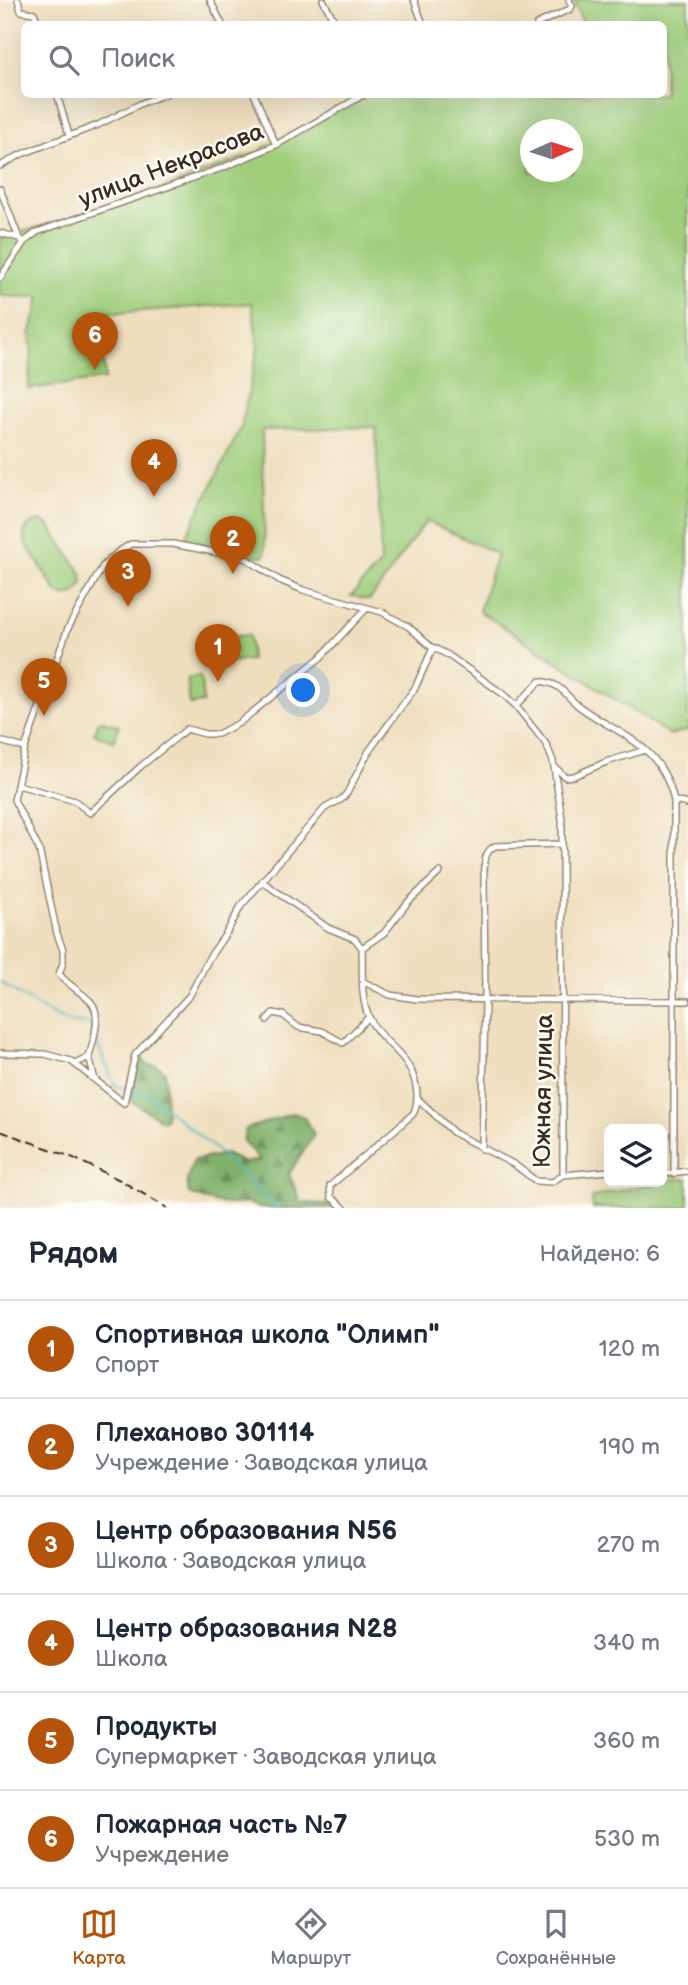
<!DOCTYPE html>
<html lang="ru">
<meta charset="utf-8">
<style>
:root{--surface:#fff;--page:#f6f6f7;--text:#1f2937;--muted:#747a83;--line:#e0e1e3;--accent:#b45309}
body{margin:0;font-family:"Balsamiq Sans",sans-serif;background:var(--page);color:var(--text)}
.controls{position:absolute;right:21px;bottom:21px;display:grid;overflow:hidden;border-radius:10px;box-shadow:0 7px 28px #0002}
.controls button{width:63px;height:63px;display:grid;place-items:center;padding:0;border:0;border-bottom:2px solid var(--line);background:var(--surface);color:var(--text);font:35px sans-serif}
.compass{position:absolute;left:520px;top:119px;width:63px;height:63px;border-radius:50%;background:var(--surface);box-shadow:0 7px 28px #0002;rotate:87deg}
.you{position:absolute;left:304px;top:691px;width:24px;height:24px;margin:-18px;border:5px solid #fff;border-radius:50%;background:#1a73e8;box-shadow:0 0 0 10px #1a73e833}
.badge{display:grid;place-items:center;width:46px;height:46px;border-radius:50%;background:var(--accent);color:#fff;font-size:23px;font-weight:700}
.pin{position:absolute;translate:-50% -58px;filter:drop-shadow(0 2px 4px #0008)}
.pin::after{content:'';position:absolute;top:37px;width:24px;height:21px;background:inherit;clip-path:polygon(0 0,100% 0,50% 100%)}
.list{margin:0;padding:0;list-style:none}
h2{display:flex;justify-content:space-between;align-items:center;height:91px;margin:0;padding:0 28px;font-size:30px}
h2 small{font-size:23px;font-weight:400;color:var(--muted)}
.list li{display:grid;grid-template-columns:46px 1fr auto;gap:21px;align-items:center;box-sizing:border-box;height:98px;padding:0 28px;border-top:2px solid var(--line)}
.list b{display:block;font-size:26px;white-space:nowrap}
.list p{margin:0;font-size:23px;white-space:nowrap;color:var(--muted)}
.list em{font-size:23px;font-style:normal;color:var(--muted)}
.icon{flex:none;width:38px;height:38px;fill:none;stroke:currentColor;stroke-width:2;stroke-linecap:round;stroke-linejoin:round}
.map{position:relative;flex:none;width:688px;height:1208px;overflow:hidden}
.search{position:absolute;background:var(--surface);box-shadow:0 7px 28px #0002;left:21px;right:21px;top:21px;height:77px;display:flex;align-items:center;gap:18px;box-sizing:border-box;padding:0 24px;border-radius:10px;color:var(--muted);font-size:26px}
.sheet{height:679px;background:var(--surface)}
nav{display:flex;justify-content:space-around;align-items:center;box-sizing:border-box;height:98px;border-top:2px solid var(--line);background:var(--surface);font-size:19px;color:var(--muted)}
nav a{display:grid;justify-items:center;gap:4px}
nav .on{color:var(--accent)}
.map>svg:first-child{display:block}
.green{fill:#9fcd7a;stroke:#6d7c4c;stroke-width:2;fill-rule:evenodd}
.forest{fill:url(#forest-firs);stroke:#5d6d44;stroke-width:2}
.lines{fill:none;stroke-linecap:round;stroke-linejoin:round}
.stream{stroke:#4ab9c2;stroke-width:2}
.minor-casing{stroke:#94846e;stroke-width:8}
.minor{stroke:#fff;stroke-width:5}
.rail{stroke:#3b2a1e;stroke-width:2;stroke-dasharray:10 5;stroke-linecap:butt}
.labels{text-anchor:middle;stroke-width:5;stroke-linejoin:round;paint-order:stroke}
.street-label{font-size:24px;fill:#3b2a1e;stroke:#fdfcf7}
</style>
<div class="map">
<svg width="688" height="1208" viewBox="0 0 688 1208">
<defs>
<pattern id="forest-firs" width="22" height="20" patternUnits="userSpaceOnUse" patternTransform="scale(1.75)"><rect width="22" height="20" fill="#7fb06a"/><path d="M5 1l3.5 6h-7zM16 11l3.5 6h-7z" fill="#698f57"/></pattern>
</defs>
<rect width="100%" height="100%" fill="#fdfcf7"/>
<filter id="ink" filterUnits="userSpaceOnUse"><feTurbulence type="fractalNoise" baseFrequency=".0143" numOctaves="2"/><feDisplacementMap in="SourceGraphic" scale="14" xChannelSelector="R" yChannelSelector="G"/><feConvolveMatrix kernelMatrix="1 2 1 2 8 2 1 2 1" color-interpolation-filters="sRGB"/></filter>
<filter id="wash" filterUnits="userSpaceOnUse"><feTurbulence type="fractalNoise" baseFrequency=".00686" numOctaves="4" result="noise"/><feDisplacementMap in="SourceGraphic" scale="28" xChannelSelector="R" yChannelSelector="G"/><feGaussianBlur stdDeviation="1.57" result="paint"/><feColorMatrix in="noise" values="0 0 0 0 0 0 0 0 0 0 0 0 0 0 0 0 0 1.4 0 .05"/><feComposite in="paint" operator="in"/></filter>
<g filter="url(#wash)">
<rect width="100%" height="100%" fill="#eedebd"/>
<!-- green -->
<path class="green" d="M573,0h115v730l-18,5 -191,-124 18,-57 -70,-33c-22,25 -36,54 -58,79l-18,-4 30,-33 -5,-136 -114,3 3,126 -24,1 -56,-19 56,-110 17,-80 -6,-45 -152,11 5,65 -77,10 4,-35 -2,-19 10,-38 -40,-1v-58l130,-37 133,-51v-2l104,-53 297,-1v-70h-81zM530,130h42v42h-42z
M41,521l7,3 34,50 1,9 -8,11 -11,2 -8,-5 -31,-49c-4,-12 4,-20 16,-21z
M249,635l2,25 -43,3 -2,-25z
M199,676l2,3 2,24 -13,2 -3,-26z
M99,720l20,6 -5,15 -20,-7z
M674,1179h14v29h-95l-1,-11z"/>
<!-- forest -->
<path class="forest" d="M142,1058l5,7 11,1 7,6 1,46 -3,3 -32,-20 7,-42z
M293,1113l11,4 10,18 -25,39 12,29 31,1 5,4h-78l-12,-6c-17,6 -39,-1 -58,-8l-2,-14 7,-20 32,-6 18,9 16,-3 -17,-19 3,-12z"/>
<g class="lines">
<!-- stream -->
<path class="stream" d="M0,982l39,25 28,15 22,2 4,10
M96,1042l19,43 10,4
M130,1091l22,6 61,50 65,61"/>
</g>
</g>
<g filter="url(#ink)">
<g class="lines">
<defs>
<path id="minor" d="M18,0l3,11 13,2 5,11
M210,0l12,24
M323,0l13,24
M414,0l9,24
M537,24l33,-15 2,-3 -3,-6
M57,94l12,41
M254,94l22,51
M0,166l22,-12 76,-29 44,-22 24,-9
M0,189l19,49 5,4
M0,233l19,5
M0,278l24,-36 13,-10 185,-64 54,-23 89,-51
M516,706l24,-25c23,3 23,13 40,26 41,30 81,36 94,94v373
M0,741l25,7
M556,768l9,9 9,-1 32,-14 39,-12
M18,785l57,16 15,12 51,-47 46,-37 18,5h13l21,-11 81,-65 46,-49
M674,801l14,3
M263,882l65,46 27,11 7,9c1,21 -2,47 6,67 13,32 45,36 49,78 0,8 0,14 -4,21l-83,72 1,11 13,11
M362,948l22,-15 24,-31 32,-30
M364,982l26,13 27,4 271,2
M267,1020l6,-7 10,2 15,12 24,4 21,12 26,-26
M0,1053l45,1 26,7 53,42 11,-48 55,-60 19,-37 18,-26 14,-26 84,-98 17,-9 5,-6 22,-42 46,-63 18,-40
M89,1057c4,-15 14,-44 1,-56 -10,-10 -22,-16 -31,-27l4,-11v-13l-6,-16 -18,-85 -25,-49 11,-52 43,-120 35,-62 15,-14 13,-8h42l72,14 34,22 24,10 79,22 27,15 21,19 18,9 55,39 13,12 30,38 7,17 9,58 1,356 -11,7 -16,-1 -21,-16 -61,-32 -37,-35
M75,1064l14,-7 6,23
M482,1149l3,-146 -1,-133c1,-10 1,-19 11,-24l67,-2
M662,1174l26,-3
M563,1175l46,-4"/>
</defs>
<!-- minor casing -->
<use href="#minor" class="minor-casing"/>
<!-- minor -->
<use href="#minor" class="minor"/>
<!-- rail -->
<path class="rail" d="M0,1131l69,25 51,24 47,28"/>
</g>
</g>
<g class="labels">
<!-- street labels -->
<g class="street-label">
<text transform="translate(171 165) rotate(-21)" y="8">улица Некрасова</text>
<text transform="translate(543 1091) rotate(-89)" y="8">Южная улица</text>
</g>
</g>
</svg>
<div class="controls">
<button><svg class="icon" aria-label="layers" viewBox="0 0 24 24"><path d="M12 4l9 5-9 5-9-5zM3 14l9 5 9-5"/></svg></button>
</div>
<svg class="compass" viewBox="-18 -18 36 36"><path d="M0-13l5 13h-10z" fill="#e53935"/><path d="M0 13l5-13h-10z" fill="#747a83"/></svg>
<div class="you"></div>
<div class="pin badge" style="left:218px;top:682px">1</div>
<div class="pin badge" style="left:233px;top:574px">2</div>
<div class="pin badge" style="left:128px;top:607px">3</div>
<div class="pin badge" style="left:154px;top:497px">4</div>
<div class="pin badge" style="left:44px;top:716px">5</div>
<div class="pin badge" style="left:95px;top:370px">6</div>
<div class="search"><svg class="icon" aria-label="search" viewBox="0 0 24 24"><circle cx="10" cy="10" r="6"/><path d="M15 15l6 6"/></svg>Поиск</div>
</div>
<section class="sheet">
<h2>Рядом<small>Найдено: 6</small></h2>
<ul class="list">
<li><span class="badge">1</span><div><b>Спортивная школа &quot;Олимп&quot;</b><p>Спорт</p></div><em>120 m</em></li>
<li><span class="badge">2</span><div><b>Плеханово 301114</b><p>Учреждение · Заводская улица</p></div><em>190 m</em></li>
<li><span class="badge">3</span><div><b>Центр образования N56</b><p>Школа · Заводская улица</p></div><em>270 m</em></li>
<li><span class="badge">4</span><div><b>Центр образования N28</b><p>Школа</p></div><em>340 m</em></li>
<li><span class="badge">5</span><div><b>Продукты</b><p>Супермаркет · Заводская улица</p></div><em>360 m</em></li>
<li><span class="badge">6</span><div><b>Пожарная часть №7</b><p>Учреждение</p></div><em>530 m</em></li>
</ul>
</section>
<nav>
<a class="on"><svg class="icon" aria-label="map" viewBox="0 0 24 24"><path d="M3 6l6-2 6 2 6-2v14l-6 2-6-2-6 2zM9 4v14M15 6v14"/></svg>Карта</a>
<a><svg class="icon" aria-label="directions" viewBox="0 0 24 24"><path d="M12 3l9 9-9 9-9-9zM9 14v-3h6M13 9l2 2-2 2"/></svg>Маршрут</a>
<a><svg class="icon" aria-label="saved" viewBox="0 0 24 24"><path d="M7 4h10v16l-5-4-5 4z"/></svg>Сохранённые</a>
</nav>
